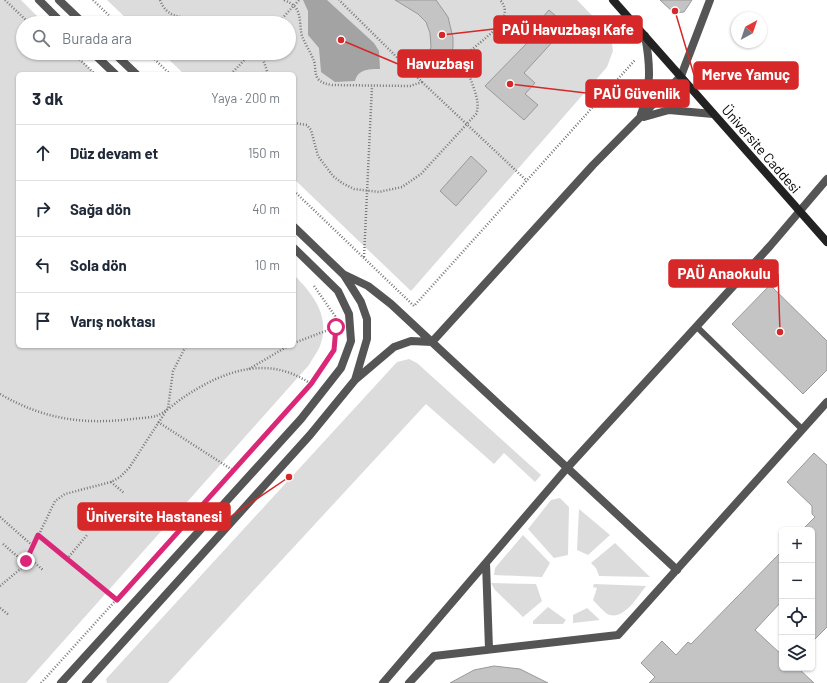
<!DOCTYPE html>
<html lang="tr">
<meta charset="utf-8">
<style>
:root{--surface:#fff;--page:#f6f6f7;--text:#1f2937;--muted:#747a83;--line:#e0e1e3}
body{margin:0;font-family:Barlow,sans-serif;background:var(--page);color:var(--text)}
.controls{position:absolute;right:12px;bottom:12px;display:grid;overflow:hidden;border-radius:6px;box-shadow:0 1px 3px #0004}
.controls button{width:36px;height:36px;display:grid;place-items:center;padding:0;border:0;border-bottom:1px solid var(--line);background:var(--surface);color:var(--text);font:20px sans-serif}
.compass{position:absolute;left:731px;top:12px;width:36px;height:36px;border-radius:50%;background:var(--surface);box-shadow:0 1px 3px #0004;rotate:40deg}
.stop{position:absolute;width:12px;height:12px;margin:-9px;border:3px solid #db2777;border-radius:50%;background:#fff}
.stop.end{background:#db2777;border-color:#fff;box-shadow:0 1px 4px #0008}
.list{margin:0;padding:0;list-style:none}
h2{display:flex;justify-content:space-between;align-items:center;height:52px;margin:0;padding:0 16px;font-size:17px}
h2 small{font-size:13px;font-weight:400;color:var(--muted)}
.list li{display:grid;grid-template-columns:26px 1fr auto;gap:12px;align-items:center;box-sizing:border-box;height:56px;padding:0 16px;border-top:1px solid var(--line)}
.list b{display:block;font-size:15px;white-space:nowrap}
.list em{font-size:13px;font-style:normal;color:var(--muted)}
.icon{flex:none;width:22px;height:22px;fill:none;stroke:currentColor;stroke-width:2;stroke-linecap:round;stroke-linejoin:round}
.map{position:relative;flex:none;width:827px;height:683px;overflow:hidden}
.search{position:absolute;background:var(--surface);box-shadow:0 1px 3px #0004;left:16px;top:16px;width:280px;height:44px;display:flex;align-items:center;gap:10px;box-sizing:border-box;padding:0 14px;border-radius:22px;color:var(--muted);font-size:15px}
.panel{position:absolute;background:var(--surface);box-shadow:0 1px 3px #0004;left:16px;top:72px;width:280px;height:276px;border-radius:6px}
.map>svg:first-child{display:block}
.green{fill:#dcdcdc}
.water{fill:#a3a3a3}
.building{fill:#c4c4c4;stroke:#999}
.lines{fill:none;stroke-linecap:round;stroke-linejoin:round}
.path{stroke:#777;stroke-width:2.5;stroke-dasharray:1 2;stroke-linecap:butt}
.lane{stroke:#555;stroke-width:6}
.street{stroke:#555;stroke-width:8}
.secondary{stroke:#222;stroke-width:8}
.route{stroke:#db2777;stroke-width:5}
.labels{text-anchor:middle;stroke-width:3;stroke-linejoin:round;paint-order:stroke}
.street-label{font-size:14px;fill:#000;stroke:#fff}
.leader{fill:none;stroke:#d62828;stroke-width:1.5}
.callout-dot{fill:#d62828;stroke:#fff;stroke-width:1.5}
.callout{fill:#d62828;stroke:#d62828;stroke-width:1.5}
.callout-label{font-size:15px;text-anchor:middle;font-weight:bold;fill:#fff}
</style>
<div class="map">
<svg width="827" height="683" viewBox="0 0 827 683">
<rect width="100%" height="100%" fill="#fff"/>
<!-- green -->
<path class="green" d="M0,0h21l23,23h-21v30h51l21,21h-77v272h276v-71c18,18 36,40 27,68 -2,7 -8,15 -12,22l-283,318h-26z
M107,0h470l34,35 2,16 -6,16 -196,224 -117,-112v-105h-110l-22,-21h127v-30h-158z
M409,359l8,4 124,112 -6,7 -31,-29 -10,11 -68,-60 -258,279h-61l-1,-4 291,-317z
M560,498l9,9 -1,48 -14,3 -26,-29 23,-29z
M579,509l31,26 -22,20 -11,-5z
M523,535l27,28 -8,14 -48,-2 1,-7z
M615,543l35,34 -51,-1 -3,-8 -5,-5z
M491,583l45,1 6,17 -19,16 -28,-27z
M594,584l52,2c-8,10 -24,38 -40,27 -5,-4 -9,-9 -13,-13l4,-12 -4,-1z
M548,607l18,13 -3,4h-30v-3z
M587,608l13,12 -27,3v-8z"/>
<!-- water -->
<path class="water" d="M303,0h24l47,43 5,8 1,18c-11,0 -22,0 -25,12l-20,1 -14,-10 -2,-24 -11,-13v-24z"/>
<!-- building -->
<path class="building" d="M395,0h41l12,17 5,21v9l-5,20 -5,8 -18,-11 6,-17 -1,-14 -4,-11 -8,-8z
M660,0h32l-8,12 -10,1z
M549,10l18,16 -43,47 11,10 -10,11 13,11 -14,15 -39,-34 45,-46 -4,-4z
M471,156l16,15 -31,35 -16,-15z
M770,285l57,56v29l-24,24 -71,-70z
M814,453l13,12v162l-15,15v-112h-10l13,-13 -3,-3v-8l-25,-24z
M782,551v50l-27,29 27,25v13h16l16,15h-165l6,-6 -14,-14 21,-22 14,14 12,-13 3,2z
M494,666l26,3 28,14h-98l24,-13z"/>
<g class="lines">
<!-- path -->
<path class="path" d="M5,0l24,23
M93,0l24,23
M160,0c7,18 19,16 36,20l3,3
M284,0c20,8 14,20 18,36 3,8 9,17 12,25 2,6 0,12 4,18 4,4 8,5 14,6l78,1 12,-4 -83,-82
M278,23l21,-23
M73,53l22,21
M148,53l22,21
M261,53l7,21
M231,74l20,-21
M422,82l105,99
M294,123l13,2 4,5 7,26 15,20 9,7 12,6 25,3 23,-5 19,-13 55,-60c7,-16 -11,-39 -11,-58 11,-13 54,-36 35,-56
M294,191l120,115 221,-246
M364,257l8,-171
M314,286l21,30v32
M294,343l42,-16
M249,369l39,-23
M0,394c43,25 83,31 132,25 8,-1 17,-1 24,-3 9,-3 20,-14 28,-19 39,-26 84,-43 127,-13
M158,422l76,49
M111,482l13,11
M0,517l33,29
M38,535l79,64
M3,544l22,19
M28,557l15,13
M67,559l20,-24
M0,586l24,-20 31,-65 10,-7 46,-12 9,-5 9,-9 39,-60 5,-37 13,-25
M0,608l9,7
M41,683l270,-299 22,-31"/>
<!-- lane -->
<path class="lane" d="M697,327l105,102"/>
<!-- street -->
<path class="street" d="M39,0l23,23
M59,0l24,23
M93,53l22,21
M114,53l22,21
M641,114c11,-25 9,-52 4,-78
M644,117l25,-7 44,4
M343,274l25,12 23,18 286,266
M432,342l161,-177 88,-89 29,-76
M355,380l39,-33 17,-6 21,1
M486,563l3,86
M61,683l240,-264 40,-51 10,-27 -2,-27 -11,-23 -44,-43
M86,683l224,-248 45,-55 12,-41v-20l-6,-17 -17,-27 -50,-48
M383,683l184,-215 203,-222 57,-67
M409,683l25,-27 184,-21 209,-233"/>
<!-- secondary -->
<path class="secondary" d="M613,0l214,242"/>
</g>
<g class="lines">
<!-- route -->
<path class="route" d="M26,561l12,-26 79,65 194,-216 23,-34 2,-23"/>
</g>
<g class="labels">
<!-- street labels -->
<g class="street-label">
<text transform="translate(761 149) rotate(49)" y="5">Üniversite Caddesi</text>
</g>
</g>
<!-- callouts -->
<path class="leader" d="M442 35L494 29M341 40L398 64M675 11L694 75M510 84L586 93M780 332L778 274M289 477L230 517"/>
<g class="callout-dot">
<circle cx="442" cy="35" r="4"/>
<circle cx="341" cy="40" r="4"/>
<circle cx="675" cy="11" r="4"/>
<circle cx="510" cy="84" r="4"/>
<circle cx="780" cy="332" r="4"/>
<circle cx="289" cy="477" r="4"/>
</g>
<g class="callout">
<rect x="494" y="16" width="148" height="27" rx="4"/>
<rect x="398" y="50" width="83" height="27" rx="4"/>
<rect x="694" y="62" width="104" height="27" rx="4"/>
<rect x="586" y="80" width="103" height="27" rx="4"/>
<rect x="669" y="260" width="109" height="27" rx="4"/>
<rect x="78" y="503" width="152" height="27" rx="4"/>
</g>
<g class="callout-label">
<text x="568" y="35">PAÜ Havuzbaşı Kafe</text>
<text x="440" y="69">Havuzbaşı</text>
<text x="746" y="80">Merve Yamuç</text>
<text x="637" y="99">PAÜ Güvenlik</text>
<text x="724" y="279">PAÜ Anaokulu</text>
<text x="154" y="522">Üniversite Hastanesi</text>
</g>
</svg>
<div class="controls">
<button>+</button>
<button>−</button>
<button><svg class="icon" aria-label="locate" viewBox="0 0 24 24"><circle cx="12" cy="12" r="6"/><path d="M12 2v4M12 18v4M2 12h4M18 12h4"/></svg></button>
<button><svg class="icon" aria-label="layers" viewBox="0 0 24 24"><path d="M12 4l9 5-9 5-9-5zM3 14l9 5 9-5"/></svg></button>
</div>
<svg class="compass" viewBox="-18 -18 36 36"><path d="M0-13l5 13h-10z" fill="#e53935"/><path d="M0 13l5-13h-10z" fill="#747a83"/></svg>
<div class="stop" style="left:336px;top:327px"></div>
<div class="stop end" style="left:26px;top:561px"></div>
<div class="search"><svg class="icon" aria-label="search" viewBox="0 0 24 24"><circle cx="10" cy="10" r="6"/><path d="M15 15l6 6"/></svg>Burada ara</div>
<section class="panel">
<h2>3 dk<small>Yaya · 200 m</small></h2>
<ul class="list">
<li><svg class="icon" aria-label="ahead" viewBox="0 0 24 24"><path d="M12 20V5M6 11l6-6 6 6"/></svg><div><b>Düz devam et</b></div><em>150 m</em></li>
<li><svg class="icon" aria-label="right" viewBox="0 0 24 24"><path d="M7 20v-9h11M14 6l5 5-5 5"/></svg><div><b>Sağa dön</b></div><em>40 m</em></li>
<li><svg class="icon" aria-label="left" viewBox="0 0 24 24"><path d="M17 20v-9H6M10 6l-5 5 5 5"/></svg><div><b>Sola dön</b></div><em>10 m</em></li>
<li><svg class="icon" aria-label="arrive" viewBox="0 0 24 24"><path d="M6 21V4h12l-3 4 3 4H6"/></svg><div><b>Varış noktası</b></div></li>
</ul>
</section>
</div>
